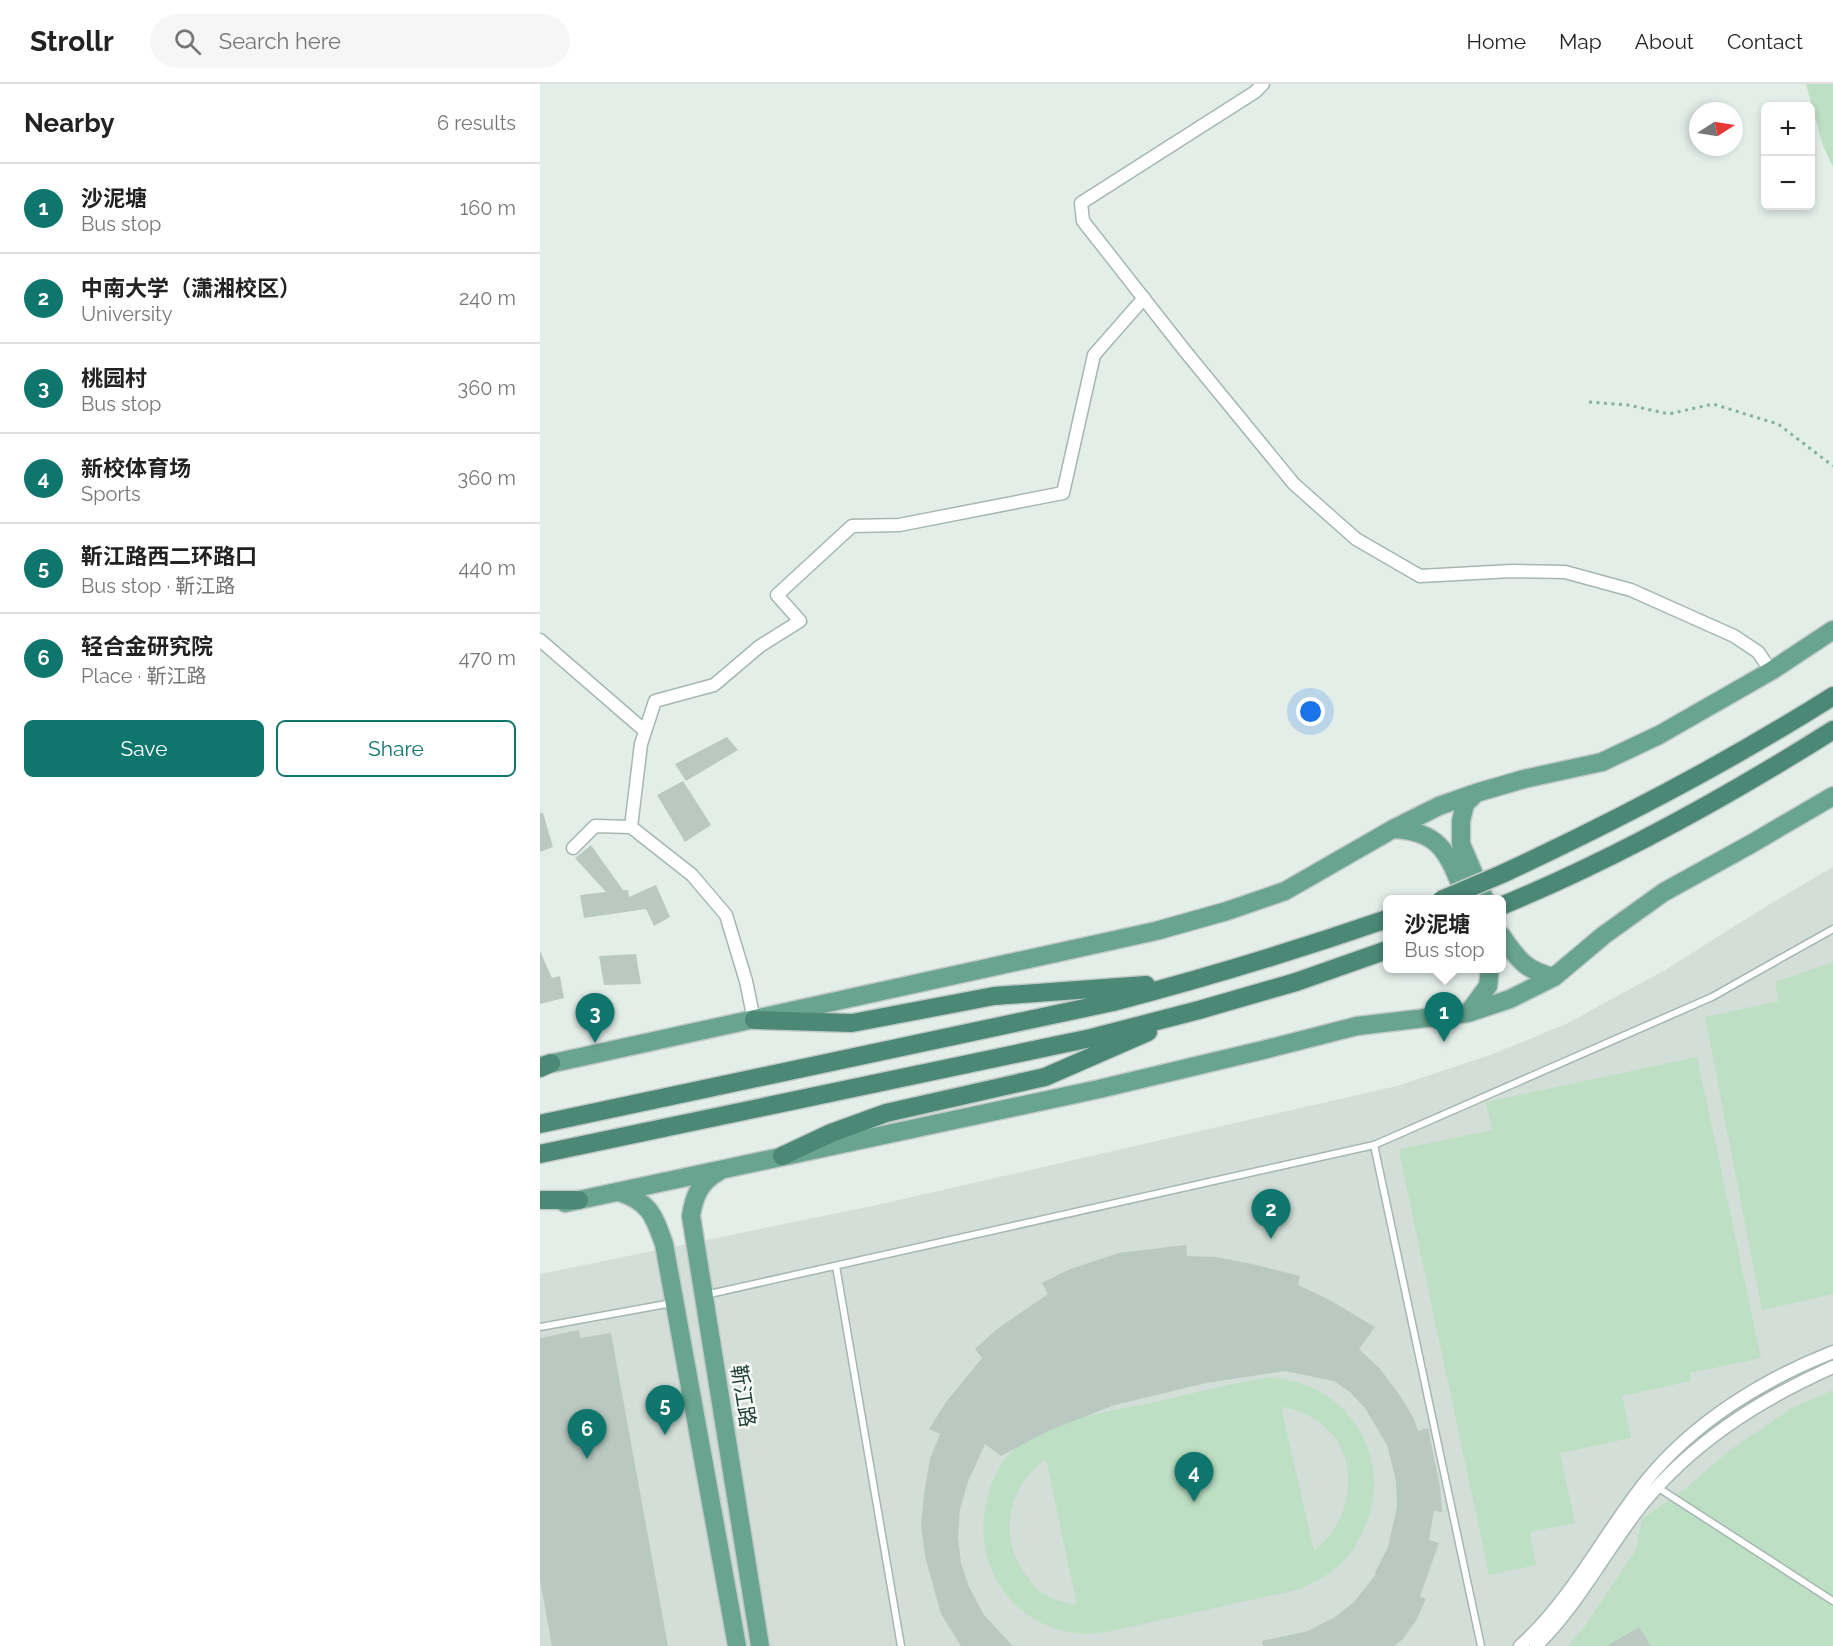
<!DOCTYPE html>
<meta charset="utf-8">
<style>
:root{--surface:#fff;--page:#f6f6f6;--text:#222;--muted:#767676;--line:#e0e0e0;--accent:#0f766e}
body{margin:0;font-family:Raleway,"Noto Sans SC",sans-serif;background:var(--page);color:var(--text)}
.controls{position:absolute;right:18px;top:18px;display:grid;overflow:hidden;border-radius:9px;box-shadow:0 3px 9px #0003}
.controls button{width:54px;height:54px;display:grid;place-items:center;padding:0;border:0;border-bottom:2px solid var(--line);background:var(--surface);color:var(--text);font:30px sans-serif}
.compass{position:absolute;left:1149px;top:18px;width:54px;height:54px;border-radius:50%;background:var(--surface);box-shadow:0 3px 9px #0003;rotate:78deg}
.you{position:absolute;left:771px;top:628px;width:21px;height:21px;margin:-15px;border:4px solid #fff;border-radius:50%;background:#1a73e8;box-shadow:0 0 0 9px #1a73e833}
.badge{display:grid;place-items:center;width:39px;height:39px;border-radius:50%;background:var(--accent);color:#fff;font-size:20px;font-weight:700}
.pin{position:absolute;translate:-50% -50px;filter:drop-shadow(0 2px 3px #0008)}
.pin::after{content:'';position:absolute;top:32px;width:21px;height:18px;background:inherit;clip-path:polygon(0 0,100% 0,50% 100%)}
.popup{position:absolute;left:843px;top:811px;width:123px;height:78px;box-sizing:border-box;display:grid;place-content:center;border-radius:9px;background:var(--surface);filter:drop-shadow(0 2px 4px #0005);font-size:20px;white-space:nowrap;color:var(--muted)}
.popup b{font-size:22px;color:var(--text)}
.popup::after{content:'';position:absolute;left:50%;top:100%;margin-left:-12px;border:12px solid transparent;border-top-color:var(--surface)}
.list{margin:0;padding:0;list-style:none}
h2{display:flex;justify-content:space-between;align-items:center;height:78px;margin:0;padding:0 24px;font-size:26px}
h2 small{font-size:20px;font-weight:400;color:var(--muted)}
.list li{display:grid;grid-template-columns:39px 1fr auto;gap:18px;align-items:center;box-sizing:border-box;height:90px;padding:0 24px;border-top:2px solid var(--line)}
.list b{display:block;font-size:22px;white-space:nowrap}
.list p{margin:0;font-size:20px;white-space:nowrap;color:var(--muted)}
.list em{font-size:20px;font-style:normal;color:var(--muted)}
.actions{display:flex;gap:12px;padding:18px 24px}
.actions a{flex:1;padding:14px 0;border:2px solid var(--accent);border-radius:9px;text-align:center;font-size:21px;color:var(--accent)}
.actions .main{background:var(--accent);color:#fff}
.icon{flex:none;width:33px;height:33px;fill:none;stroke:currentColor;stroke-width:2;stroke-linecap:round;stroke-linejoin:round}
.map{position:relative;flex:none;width:1293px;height:1562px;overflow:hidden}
header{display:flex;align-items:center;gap:36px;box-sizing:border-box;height:84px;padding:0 30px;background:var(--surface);border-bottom:2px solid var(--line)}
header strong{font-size:28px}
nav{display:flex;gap:33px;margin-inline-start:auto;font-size:21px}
.search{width:420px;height:54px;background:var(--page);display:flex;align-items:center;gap:15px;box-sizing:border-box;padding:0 21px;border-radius:33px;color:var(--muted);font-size:22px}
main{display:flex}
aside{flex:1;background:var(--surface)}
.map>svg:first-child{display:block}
.built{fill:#d2ded7}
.green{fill:#bddfc3;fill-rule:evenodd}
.building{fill:#b9c9c1}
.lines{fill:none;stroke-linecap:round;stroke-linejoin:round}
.service-casing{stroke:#a6b6b0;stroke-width:9}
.minor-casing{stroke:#a6b6b0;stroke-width:15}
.primary-casing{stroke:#c1cac7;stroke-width:21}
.trunk-casing{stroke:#c1cac7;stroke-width:21}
.path{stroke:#84b2a0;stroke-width:3;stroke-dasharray:3 4.5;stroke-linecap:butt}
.service{stroke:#fff;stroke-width:6}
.minor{stroke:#fff;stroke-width:12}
.primary{stroke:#68a490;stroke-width:18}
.trunk{stroke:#4b8876;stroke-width:18}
.trunk-bridge-casing{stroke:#c1cac7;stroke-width:21;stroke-linecap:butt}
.trunk-bridge{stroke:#4b8876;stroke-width:18}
.labels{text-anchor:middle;stroke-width:5;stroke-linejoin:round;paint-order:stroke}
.street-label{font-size:21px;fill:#234036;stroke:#f5faf7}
</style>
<header>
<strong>Strollr</strong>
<div class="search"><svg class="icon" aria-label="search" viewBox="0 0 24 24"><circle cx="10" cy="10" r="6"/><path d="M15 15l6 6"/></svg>Search here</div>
<nav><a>Home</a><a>Map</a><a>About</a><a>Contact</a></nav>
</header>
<main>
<aside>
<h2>Nearby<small>6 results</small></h2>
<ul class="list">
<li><span class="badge">1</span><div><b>沙泥塘</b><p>Bus stop</p></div><em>160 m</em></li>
<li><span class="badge">2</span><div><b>中南大学（潇湘校区）</b><p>University</p></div><em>240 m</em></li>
<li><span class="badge">3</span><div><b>桃园村</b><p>Bus stop</p></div><em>360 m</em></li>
<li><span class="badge">4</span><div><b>新校体育场</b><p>Sports</p></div><em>360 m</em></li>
<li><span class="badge">5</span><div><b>靳江路西二环路口</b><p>Bus stop · 靳江路</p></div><em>440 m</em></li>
<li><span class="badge">6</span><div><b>轻合金研究院</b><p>Place · 靳江路</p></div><em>470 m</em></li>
</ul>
<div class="actions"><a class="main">Save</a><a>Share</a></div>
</aside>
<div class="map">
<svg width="1293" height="1562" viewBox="0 0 1293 1562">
<rect width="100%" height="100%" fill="#e4eee9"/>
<!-- built -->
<path class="built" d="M1293,783v779h-1293v-372l337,-69 520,-119 96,-32 75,-31 97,-53 100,-63z"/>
<!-- green -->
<path class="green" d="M1266,0h27v83l-10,-21z
M1293,878v332l-71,16 -57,-293 74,-16 -4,-19z
M1157,973l64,301 -71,15 1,8 -69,15 9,42 -71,15 15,70 -45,9 6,33 -47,10 -89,-419 1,-7 91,-19 -6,-28z
M727,1294c79,0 131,82 96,153 -5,11 -11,23 -20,31 -13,12 -28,20 -43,27l-189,42c-11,2 -24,4 -36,2 -63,-8 -102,-67 -89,-129 4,-19 11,-37 25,-52 33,-34 112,-42 158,-53 32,-7 65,-17 98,-21zM741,1323c13,1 24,6 35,13 48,31 39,99 -2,131zM506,1375l31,146h-1c-13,-2 -24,-6 -35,-13 -5,-3 -9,-9 -13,-14 -31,-38 -22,-91 18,-119z
M1293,1306v256h-266l16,-17 53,-79 6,-31 44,-31 44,-38 62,-42z"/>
<!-- building -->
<path class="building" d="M187,653l11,13 -52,31 -11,-17z
M143,697l28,44 -26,17 -28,-47z
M0,729h3l10,34 -13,5z
M51,761l32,45h5l1,7 27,-12 14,32 -16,9 -8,-17 -62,9 -4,-23 26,-3 -31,-34z
M0,867l12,27 8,-2 4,22 -24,6z
M96,870l5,30 -37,1 -5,-29z
M646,1161l1,11 29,1 36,7 48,12 -2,9 30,14 47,28 -16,22 21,20 19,25 15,25 4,12 10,-3 12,58 2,26 -8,-1 -5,29 10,3 -19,53 6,3 -10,22 -14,19 -8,6h-131l-1,-5 46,-10 27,-14 20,-16 21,-27 -1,-1 13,-26 9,-40 -1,-26 -9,-36 -22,-37 -15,-16 -16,-11 -49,-10 -79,12 -91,22 -67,26 -47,25 -16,-12 -17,38 -8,27 -2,29 3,25 8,24 15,28 29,31h-52l-20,-32 -16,-58 -4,-31 3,-32 6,-34 10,-25 -11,-5 17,-27 36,-44 -7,-9 22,-20 51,-35 -6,-11 28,-14 48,-16z
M39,1246l1,8 31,-5 57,313h-116l-12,-66v-242z
M1099,1543l12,19h-44z"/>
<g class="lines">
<defs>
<path id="service" d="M834,1061l107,501
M296,1182l65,380
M165,1211l669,-150 338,-148 121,-68
M0,1243l132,-24
M1117,1403l176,114"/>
<path id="minor" d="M723,0l-8,8 -174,111 2,18 102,130 109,133 62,55 64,37 92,-5 53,1 66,18 103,46 24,16 13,19
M0,556l105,91
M91,743l10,-83 14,-43 59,-16 46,-39 40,-25 -23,-26 75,-69 47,-1 164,-32 31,-138 50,-57
M33,764l22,-22 36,1 61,48 34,40 20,66 8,39
M980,1562c52,-46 84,-113 127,-166 47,-58 117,-101 186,-128
M996,1562c42,-41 68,-93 104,-139 51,-64 119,-107 193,-140"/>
<path id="primary" d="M936,709l-11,11 -4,17v23l24,56
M853,745c52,2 56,30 74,71
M961,851c16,23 24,36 53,42
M928,929l20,-27 2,-18
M0,982l616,-135 71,-20 58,-20 108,-62 46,-23 37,-13 48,-14 78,-17 57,-27 112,-64 62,-41
M178,1088c-18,10 -24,24 -27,44l69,430
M79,1108c31,10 35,24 45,52l73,402
M25,1119l534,-114 164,-39 94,-24 111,-13 42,-14 44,-22 50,-42 60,-43 87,-48 82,-48"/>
<path id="trunk" d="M962,790c116,-54 224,-110 331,-178
M961,822c116,-48 226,-109 332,-176
M214,936l98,3 142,-27 152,-11
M0,984l11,-5
M0,1040l573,-122c92,-24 184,-52 274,-83
M0,1070l551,-116 108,-28 97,-28 91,-32
M242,1072l49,-23 55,-20 159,-36 103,-45
M0,1116h39"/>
</defs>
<!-- service casing -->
<use href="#service" class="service-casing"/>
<!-- minor casing -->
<use href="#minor" class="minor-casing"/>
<!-- primary casing -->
<use href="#primary" class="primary-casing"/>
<!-- trunk casing -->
<use href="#trunk" class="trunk-casing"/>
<!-- path -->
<path class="path" d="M1049,318l39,3 41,9 44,-10 65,20 55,42"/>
<!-- service -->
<use href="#service" class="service"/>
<!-- minor -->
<use href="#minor" class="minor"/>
<!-- primary -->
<use href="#primary" class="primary"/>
<!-- trunk -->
<use href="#trunk" class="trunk"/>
<defs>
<path id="trunk-bridge" d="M901,816l61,-26"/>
</defs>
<!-- trunk-bridge casing -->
<use href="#trunk-bridge" class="trunk-bridge-casing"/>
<!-- trunk-bridge -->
<use href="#trunk-bridge" class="trunk-bridge"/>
</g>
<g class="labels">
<!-- street labels -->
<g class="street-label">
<text transform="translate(203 1312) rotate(81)" y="7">靳江路</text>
</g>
</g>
</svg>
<div class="controls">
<button>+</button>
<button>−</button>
</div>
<svg class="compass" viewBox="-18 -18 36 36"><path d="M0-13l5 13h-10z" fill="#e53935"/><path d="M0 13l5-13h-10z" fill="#767676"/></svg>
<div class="you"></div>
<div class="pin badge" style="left:904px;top:958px">1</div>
<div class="popup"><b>沙泥塘</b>Bus stop</div>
<div class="pin badge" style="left:731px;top:1155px">2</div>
<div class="pin badge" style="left:55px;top:959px">3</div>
<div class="pin badge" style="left:654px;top:1418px">4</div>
<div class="pin badge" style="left:125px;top:1351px">5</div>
<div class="pin badge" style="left:47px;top:1375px">6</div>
</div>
</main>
